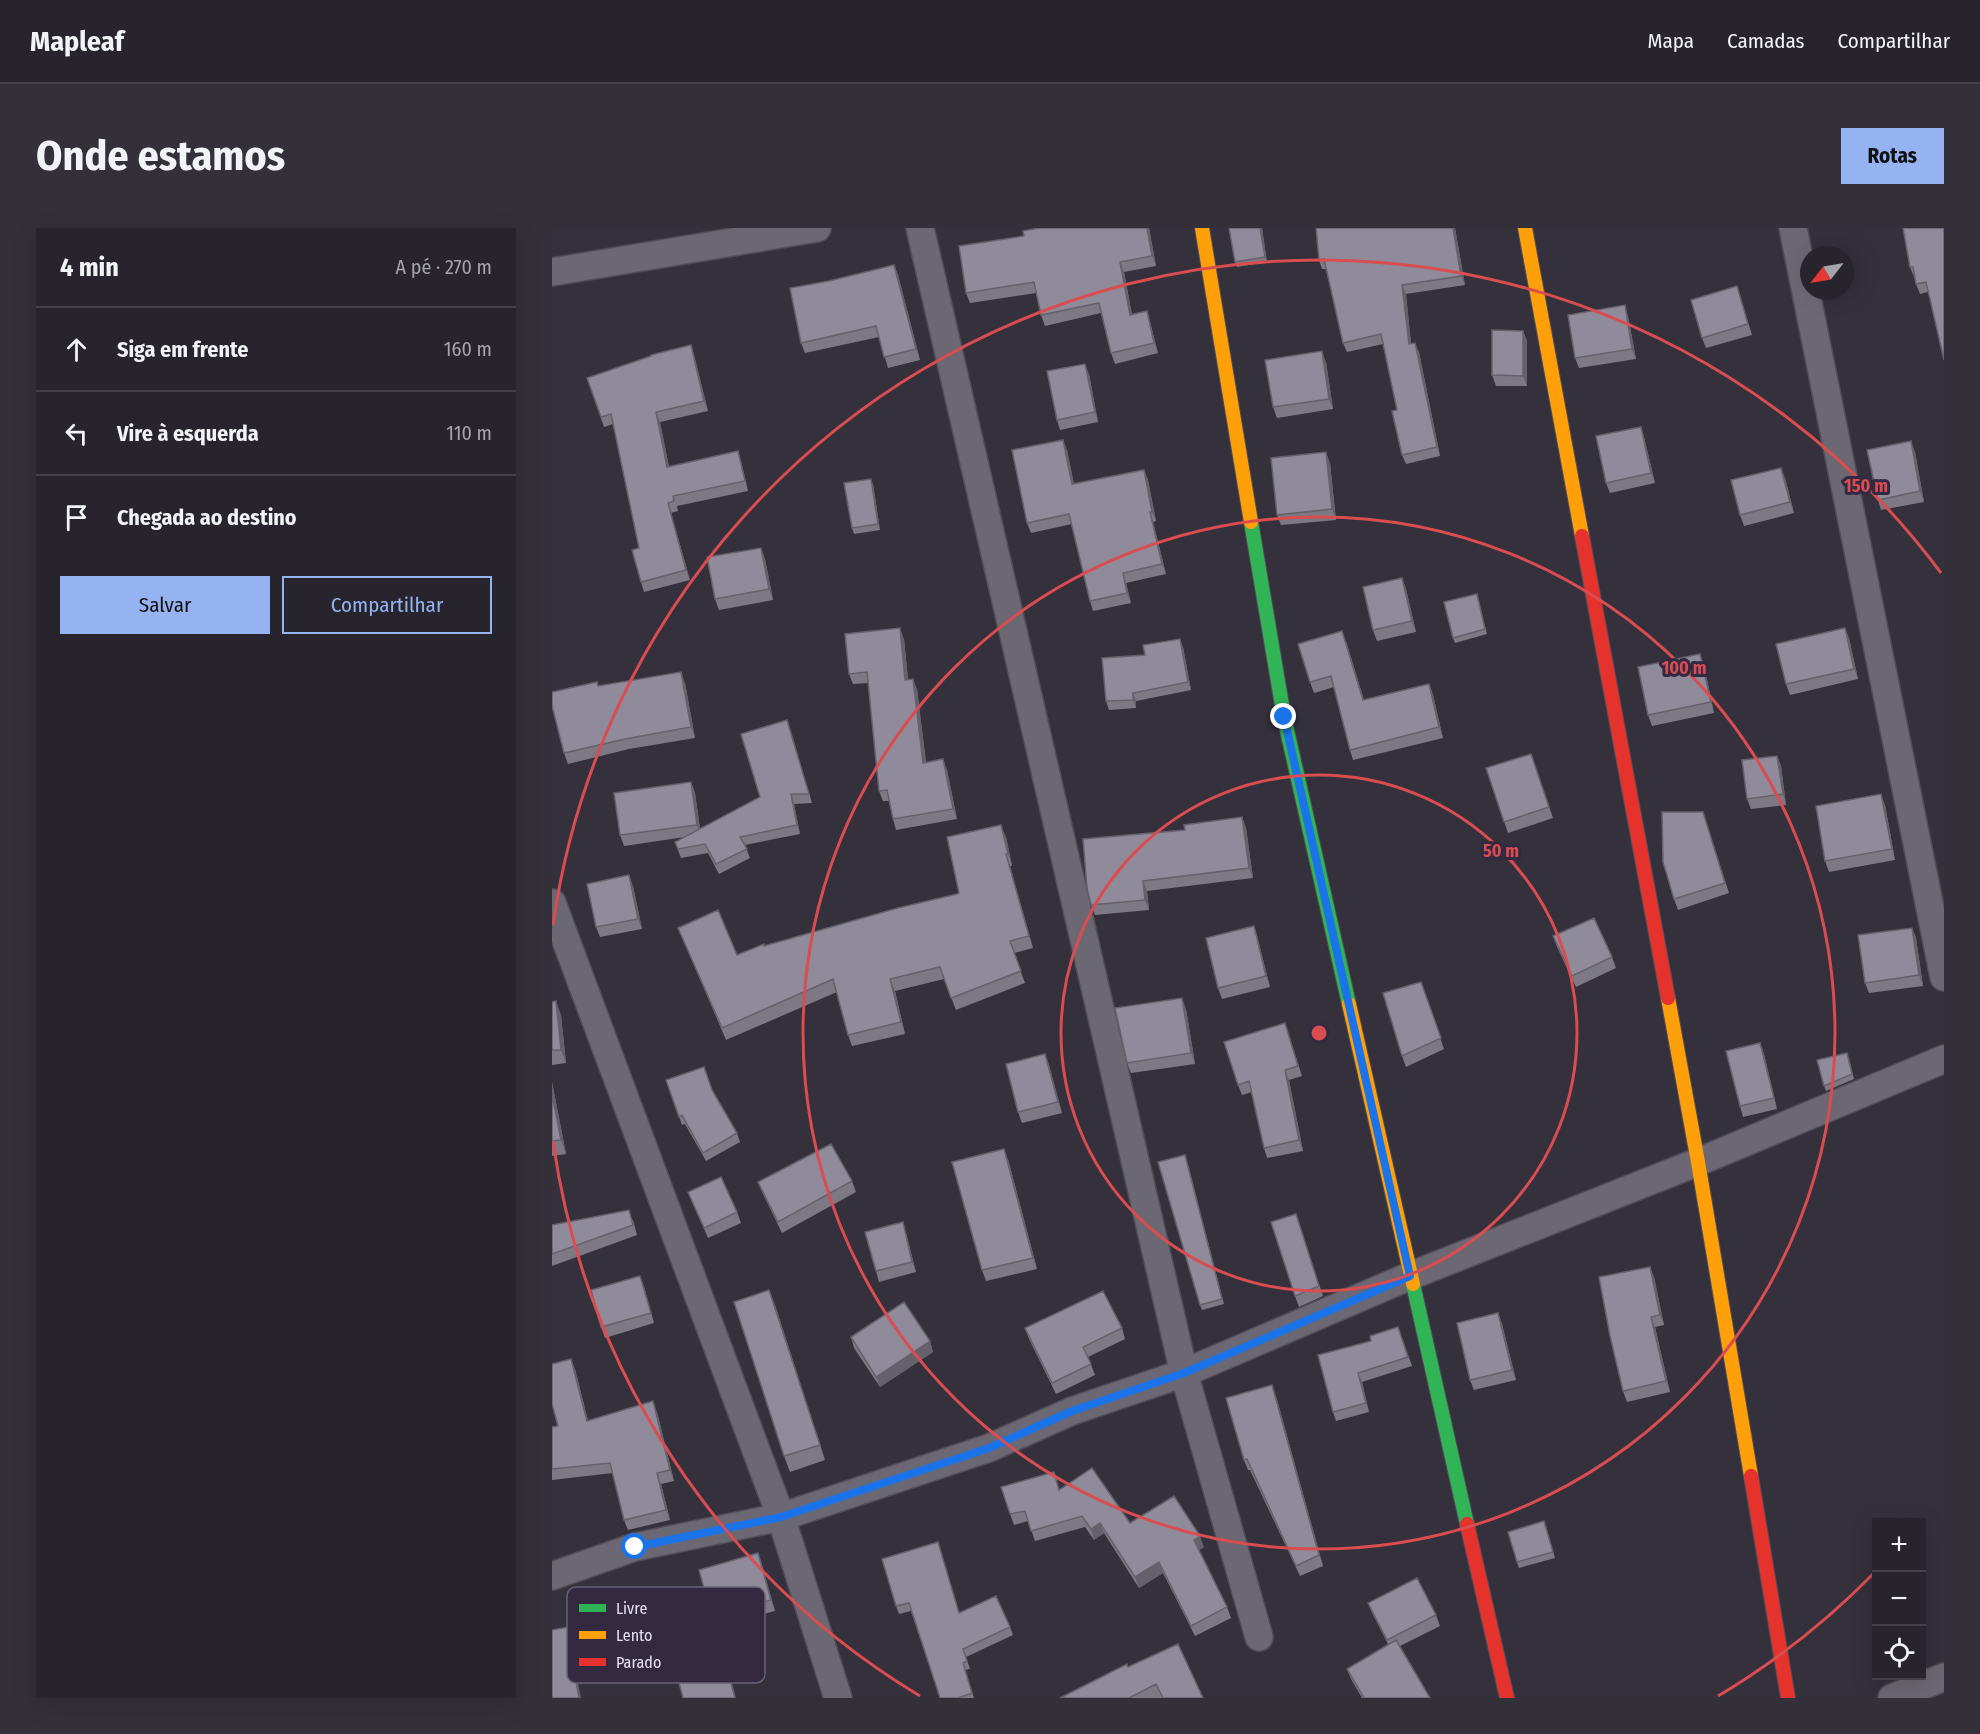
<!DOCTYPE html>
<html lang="pt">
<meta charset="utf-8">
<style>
:root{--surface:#27242d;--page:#333039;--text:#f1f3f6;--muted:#a4a4aa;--line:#434149;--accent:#95b2f1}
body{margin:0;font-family:"Fira Sans Condensed",sans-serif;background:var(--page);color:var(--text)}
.controls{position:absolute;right:18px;bottom:18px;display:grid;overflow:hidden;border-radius:0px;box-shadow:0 6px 24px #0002}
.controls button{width:54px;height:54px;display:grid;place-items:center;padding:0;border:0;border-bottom:2px solid var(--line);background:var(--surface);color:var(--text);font:30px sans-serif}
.compass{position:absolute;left:1248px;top:18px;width:54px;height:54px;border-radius:50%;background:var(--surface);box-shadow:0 6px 24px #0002;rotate:239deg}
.stop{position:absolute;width:18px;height:18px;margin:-14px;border:4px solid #1a73e8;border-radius:50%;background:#fff}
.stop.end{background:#1a73e8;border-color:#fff;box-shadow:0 2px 6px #0008}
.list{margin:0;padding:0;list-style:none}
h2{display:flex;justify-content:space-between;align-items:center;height:78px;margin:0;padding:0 24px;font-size:26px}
h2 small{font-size:20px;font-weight:400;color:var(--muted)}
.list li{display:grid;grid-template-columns:39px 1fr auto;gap:18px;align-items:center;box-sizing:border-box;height:84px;padding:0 24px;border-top:2px solid var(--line)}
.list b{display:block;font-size:22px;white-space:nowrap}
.list em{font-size:20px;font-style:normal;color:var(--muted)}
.actions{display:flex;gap:12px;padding:18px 24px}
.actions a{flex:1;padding:14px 0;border:2px solid var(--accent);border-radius:0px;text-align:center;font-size:21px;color:var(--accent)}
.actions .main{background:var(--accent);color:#111}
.icon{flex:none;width:33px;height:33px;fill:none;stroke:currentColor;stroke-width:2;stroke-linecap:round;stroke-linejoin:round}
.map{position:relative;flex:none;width:1392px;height:1470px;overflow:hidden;border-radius:0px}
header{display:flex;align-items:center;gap:36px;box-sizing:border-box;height:84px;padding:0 30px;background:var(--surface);border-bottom:2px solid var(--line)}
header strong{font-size:28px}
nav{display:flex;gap:33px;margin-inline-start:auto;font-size:21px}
.intro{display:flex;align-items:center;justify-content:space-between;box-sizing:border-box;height:144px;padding:0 36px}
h1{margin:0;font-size:42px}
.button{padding:15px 27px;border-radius:0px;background:var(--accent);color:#111;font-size:21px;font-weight:700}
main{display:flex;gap:36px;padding:0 36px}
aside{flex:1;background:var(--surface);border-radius:0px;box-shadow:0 6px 24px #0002}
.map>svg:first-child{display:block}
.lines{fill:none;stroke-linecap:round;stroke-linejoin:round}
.street-casing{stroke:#514d58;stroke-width:30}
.fast-casing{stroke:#514d58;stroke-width:16}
.slow-casing{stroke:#514d58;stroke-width:16}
.jam-casing{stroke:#514d58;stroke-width:16}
.street{stroke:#6c6873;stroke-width:27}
.fast{stroke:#30b455;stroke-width:14}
.slow{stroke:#ff9f0a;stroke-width:14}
.jam{stroke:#e5322d;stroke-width:14}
.wall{fill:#7c7884}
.shaded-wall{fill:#65616c}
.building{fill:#908b9a;stroke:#65616c;stroke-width:1.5}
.route{stroke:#1a73e8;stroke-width:8}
.ring{fill:none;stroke:#d94d50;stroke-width:3}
.key{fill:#332a42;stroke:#696177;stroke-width:1.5}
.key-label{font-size:16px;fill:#e6e1f1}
.centre{fill:#d94d50;stroke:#332a42;stroke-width:3}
.ring-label{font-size:18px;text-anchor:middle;font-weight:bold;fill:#d94d50;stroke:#332a42;stroke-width:6;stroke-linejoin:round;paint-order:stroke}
</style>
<header>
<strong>Mapleaf</strong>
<nav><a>Mapa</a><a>Camadas</a><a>Compartilhar</a></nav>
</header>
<div class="intro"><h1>Onde estamos</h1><a class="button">Rotas</a></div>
<main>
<aside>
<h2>4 min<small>A pé · 270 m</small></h2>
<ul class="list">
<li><svg class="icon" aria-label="ahead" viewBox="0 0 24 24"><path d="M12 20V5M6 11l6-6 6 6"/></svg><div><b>Siga em frente</b></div><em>160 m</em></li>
<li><svg class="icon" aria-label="left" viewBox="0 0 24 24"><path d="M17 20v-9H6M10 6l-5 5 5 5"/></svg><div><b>Vire à esquerda</b></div><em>110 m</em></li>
<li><svg class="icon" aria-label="arrive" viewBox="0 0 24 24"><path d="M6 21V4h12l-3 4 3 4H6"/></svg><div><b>Chegada ao destino</b></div></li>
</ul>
<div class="actions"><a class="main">Salvar</a><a>Compartilhar</a></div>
</aside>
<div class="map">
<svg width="1392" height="1470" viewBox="0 0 1392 1470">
<rect width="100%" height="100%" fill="#34303c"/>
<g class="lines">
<defs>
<path id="street" d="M368,0l264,1145 75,264
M1241,0l151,749
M0,44l265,-44
M0,675l229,614 57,181
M0,1348l83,-29 146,-30 208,-69 83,-37 112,-38 226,-97 288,-114 246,-103
M1340,1470l52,-21"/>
<path id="fast" d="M699,294l33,195 65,287
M861,1056l54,240"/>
<path id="slow" d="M650,0l49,294
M973,0l57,308
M1116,770l30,164 53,314
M797,776l64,280"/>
<path id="jam" d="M1030,308l86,462
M1199,1248l37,222
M915,1296l40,174"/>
</defs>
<!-- street casing -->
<use href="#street" class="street-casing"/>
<!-- fast casing -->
<use href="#fast" class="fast-casing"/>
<!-- slow casing -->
<use href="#slow" class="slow-casing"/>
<!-- jam casing -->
<use href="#jam" class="jam-casing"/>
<!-- street -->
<use href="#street" class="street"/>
<!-- fast -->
<use href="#fast" class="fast"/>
<!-- slow -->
<use href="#slow" class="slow"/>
<!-- jam -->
<use href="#jam" class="jam"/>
</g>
<!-- wall -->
<path class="wall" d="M597,0l7,38 -32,6 8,43 15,-4 3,11 8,31 -43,11 -4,-11 -10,-40 -56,13 -4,-11 -5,-22 -66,10 -4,-10z
M710,0l5,34 -30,5 -2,-5z
M903,0l10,57 -59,9 5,50 8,8 21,104 -34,8 -4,-9 -5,-45 -14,-66 -36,8 -4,-9 -17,-74h-4l-3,-9z
M1392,0l-16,64 -8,2 -4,-10 -1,-7h-1l-4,-10z
M342,37l4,10 22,85 -32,8 -9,-31 -74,16 -4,-10 28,-62z
M1185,58l15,49 -46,13 -4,-10z
M1076,88l8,43 -57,9 -4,-10z
M971,103l4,10v45h-31l-4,-11z
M139,117l3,10 14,56 -48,11 9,45 72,-6 7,30 -71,15 1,5 -7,2 19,67 -46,12 -3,-10 -2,-34 -26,-124 -9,3 -17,-49z
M774,134l7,47 -56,9 -4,-11z
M537,146l9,48 -38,8 -3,-10z
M1089,199l3,10 11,46 -45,10 -4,-10z
M515,222l7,34 70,-14 4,10 8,41 -3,1 13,52 -40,9 5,20 -38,8 -3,-10 -18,-77 -41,9 -4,-10z
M1363,224l9,50 -43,8 -3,-10z
M778,235l6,57 -55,5 -4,-10z
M1233,250l9,35 -50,13 -4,-11z
M321,256l7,46 -26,4 -2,-6z
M209,320l4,11 8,41 -54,10 -4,-11z
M850,350l4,11 10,43 -39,9 -4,-11z
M926,371l9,35 -32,9 -2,-5z
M1297,410l9,41 -68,16 -4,-11z
M352,411l4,40 9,10 9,73 21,8 10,49 -61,11 -3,-11 -4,-18h-6l-4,-10 -11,-108 -15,1 -4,-10z
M794,413l18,59 65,-16 4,11 10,43 -90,22 -3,-10 -16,-63 -20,6 -4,-11z
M631,419l8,43 -55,11v7l-27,2 -3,-9 39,-46z
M1148,426l4,11 10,48 -62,13 -4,-11z
M133,455l10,55 -66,11 -61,15 -4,-11 35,-67z
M238,501l22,74 -18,1 6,30 -55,11 5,13 -31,16 -11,-21 -27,5 -6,-16 10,-5 -61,9 -4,-11 71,-53 4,11 5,36 60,-32z
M979,526l22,64 -45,15 -22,-65z
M1225,528l4,10 5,39 -35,4 -4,-10z
M1333,577l10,55 -66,12 -4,-11z
M1151,584l26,81 -51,17 -4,-11z
M690,589l4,11 7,50 -106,13 2,19 -54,5 -4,-10 94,-75z
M454,609l6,29h-2l23,82 -19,5 11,30 -69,27 -12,-31 -49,12 10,43 -53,12 -4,-11 -11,-43 -111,48 -48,-112 59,27 27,-9 193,-52z
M81,658l9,43 -42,8 -4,-10z
M702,698l3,10 13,51 -48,12 -4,-11z
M1360,700l4,10 7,48 -54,7 -4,-10z
M1001,708l59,21 4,11 -40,19 -19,-40z
M869,754l23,67 -38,18 -4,-11z
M0,774l9,13 5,48 -14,2z
M634,781l9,55 -64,9 -4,-10z
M733,795l17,53 -13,4 14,71 -36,7 -3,-10 -12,-56 -10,3 -4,-10z
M1208,815l4,11 13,55 -34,8 -3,-11z
M493,826l4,11 13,48 -40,10 -4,-11z
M1297,830l5,21 -28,12 -2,-5z
M114,852l46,11 25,42 3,9 -34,19 -21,-37 -3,1z
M0,854l14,72 -14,2z
M633,927l39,149 -22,6 -2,-5z
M456,931l29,110 -51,12 -4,-11z
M300,953l4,11 -74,41 -20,-41 -4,-10z
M136,964l49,20 4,11 -33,15z
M744,986l27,82 -24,11 -4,-11z
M81,992l4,15 -85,31v-41z
M354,1005l10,39 -37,10 -3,-11z
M1102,1049l10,48 -9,2 15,65 -43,10 -4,-11z
M92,1059l10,36 -49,15 -4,-11z
M223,1077l50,155 -35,12 -6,-16z
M946,1085l4,11 14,56 -42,10 -4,-10z
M846,1099l14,39 -50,16 7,30 -33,9 -3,-9 38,-71z
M473,1100h97l3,11 -37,18 7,18 -39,19 -27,-55z
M299,1109l79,4 3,11 -53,35 -26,-39z
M23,1141l13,52 69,-9 17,69 -13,3 9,36 -42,10 -4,-10 -11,-47 -61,7v-53l6,-1z
M724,1168l47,170 -23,10 -50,-106h-2l-4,-10z
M508,1262l70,33 74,24 -5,3 28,57 4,11 -36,18 -32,-63 -24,15 -35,-55 -10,7 -9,-13 -50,14 -7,-20 -14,4 -4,-11z
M994,1298l9,32 -36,10 -2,-6z
M386,1314l21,71 51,14 3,8 -47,22 4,12 -5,1 9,28h-34l-29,-87 -12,3 -3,-8z
M206,1325l17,58 -59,16 -4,-10z
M816,1375l68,12 4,11 -40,20 30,52h-68l-11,-19 -4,-10 41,-25 -16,-31z
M37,1408l9,43 -20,4 -26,15z
M576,1439l75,31h-143z"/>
<!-- shaded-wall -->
<path class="shaded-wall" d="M595,0h2l7,38 -4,-10z
M708,0h2l5,34 -2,-5z
M901,0h2l10,57 -4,-9z
M568,34l4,10 10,54 -4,-11z
M342,37l4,10 22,85 -4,-11z
M850,57l4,9 6,60 -3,-10z
M1073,77l3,11 8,43 -4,-10z
M595,83l3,11 8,31 -4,-10z
M971,103l4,10v45l-4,-10z
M863,115l4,9 21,104 -3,-9z
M139,117l3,10 14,56 -4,-10z
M770,123l4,11 7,47 -4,-10z
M533,136l4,10 9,48 -3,-10z
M104,184l4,10 11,55 -4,-10z
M1089,199l3,10 11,46 -4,-10z
M511,212l4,10 9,44 -4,-10z
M1359,213l4,11 9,50 -4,-11z
M774,224l4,11 6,57 -4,-11z
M1229,240l4,10 9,35 -4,-11z
M592,242l4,10 8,41 -4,-9z
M319,251l2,5 7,46 -2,-6z
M116,275l3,10 19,67 -4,-10z
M598,284l3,10 13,52 -4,-10z
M209,320l4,11 8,41 -4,-11z
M571,345l3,10 5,20 -4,-10z
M850,350l4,11 10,43 -4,-11z
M348,400l4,11 5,51 -4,-10z
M1293,400l4,10 9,41 -4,-10z
M628,411l3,8 8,43 -3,-8z
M1148,426l4,11 10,48 -3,-11z
M129,444l4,11 10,55 -4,-11z
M361,451l4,10 10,85 -4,-11z
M877,456l4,11 10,43 -4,-11z
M581,465l3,8v7l-3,-8z
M1225,528l4,10 5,39 -3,-11z
M391,531l4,11 10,49 -4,-10z
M139,554l4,11 6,42 -4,-10z
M239,566l3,10 6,30 -3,-9z
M1329,566l4,11 10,55 -3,-11z
M690,589l4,11 7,50 -4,-10z
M449,597l5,12 6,29 -4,-12z
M454,626l4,12 23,82 -4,-12z
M77,647l4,11 9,43 -4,-10z
M591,653l4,10 2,19 -4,-10z
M702,698l3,10 13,51 -4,-11z
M1360,700l4,10 7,48 -4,-11z
M338,751l5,12 10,43 -4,-12z
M630,770l4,11 9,55 -4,-11z
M4,773l5,14 5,48 -5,-13z
M1208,815l4,11 13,55 -3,-11z
M493,826l4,11 13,48 -4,-11z
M733,842l4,10 14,71 -4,-11z
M0,854l14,72 -5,-14 -9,-46z
M452,921l4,10 29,110 -4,-11z
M633,927l2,5 37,144 -2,-5z
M351,994l3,11 10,39 -4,-10z
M1098,1039l4,10 10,48 -4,-10z
M88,1048l4,11 10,36 -3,-10z
M217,1062l6,15 50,155 -5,-15z
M946,1085l4,11 14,56 -4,-10z
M1099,1089l4,10 15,65 -4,-11z
M378,1113l3,11 -53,35 -4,-10z
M19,1131l4,10 16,63 -4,-11z
M806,1145l4,9 7,30 -3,-9z
M720,1157l4,11 47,170 -4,-11z
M101,1173l4,11 17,69 -4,-11z
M105,1245l4,11 9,36 -4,-10z
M548,1295l4,10 -10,7 -3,-11z
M648,1308l4,11 -6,4 -4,-11z
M206,1325l4,11 13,47 -4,-11z
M607,1334l4,11 -24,15 -4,-11z
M33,1396l4,12 9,43 -4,-12z
M166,1408l6,16 12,46h-1z
M22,1443l4,12 3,15h-2z"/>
<!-- building -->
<path class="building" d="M487,0h108l5,28 -32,6 10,53 17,-4 7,32 -43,10 -12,-50 -58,12 -7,-33 -68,11 -7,-47 65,-10 -1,-5z
M677,0h31l5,29 -30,5z
M764,0h137l8,48 -59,9 7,59 6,-1 22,104 -35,8 -10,-44 5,-1 -16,-76 -38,9 -19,-84 -5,1z
M1351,0h41v132l-18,-78 -10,2 -3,-17h-3z
M342,37l22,84 -32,8 -8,-31 -75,17 -11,-55 39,-7z
M1185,58l11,38 -46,14 -11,-38z
M1073,77l7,44 -57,9 -7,-43z
M940,102l31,1v45l-31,-1z
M139,117l13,56 -48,11 11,55 71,-16 7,30 -72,15 1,5 -6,2 18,67 -45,12 -9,-32 7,-2 -28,-134 -10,3 -14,-39 64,-22v-1z
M770,123l7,48 -56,8 -8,-47z
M533,136l10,48 -38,8 -10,-49z
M1089,199l10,46 -45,10 -10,-47z
M511,212l9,44 72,-14 8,42h-2l12,52 -39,9 4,20 -37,8 -21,-87 -42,9 -15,-73z
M1359,213l9,50 -42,9 -11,-50z
M774,224l6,57 -55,6 -6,-57z
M1229,240l9,34 -50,13 -9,-35z
M319,251l7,45 -26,4 -8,-45z
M209,320l8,41 -54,10 -8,-42z
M850,350l10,43 -39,9 -10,-43z
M925,366l8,35 -32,9 -9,-36z
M348,400l5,52 8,-1 10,84 20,-4 10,50 -60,10 -6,-29 -8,1 -12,-119 -18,2 -4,-40z
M1293,400l9,41 -68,15 -10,-40z
M790,403l21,69 66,-16 10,43 -89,23 -19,-74 -21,6 -12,-38z
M628,411l8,43 -55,11v7l-27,1 -4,-43 43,-3 -2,-10z
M1148,426l11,48 -63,13 -10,-48z
M129,444l10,55 -66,12 -61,14 -12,-47v-14l45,-10 1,4z
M235,492l22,74h-18l6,31 -57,12 7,12 -31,15 -11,-20 -27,5 -3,-7 85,-45 -19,-63z
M979,526l18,53 -45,15 -18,-54z
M1225,528l6,38 -36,5 -5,-39z
M139,554l6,43 -77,10 -6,-42z
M1329,566l11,55 -67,12 -9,-55z
M1110,584h41l22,71 -51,16 -11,-37z
M690,589l7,51 -106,13 2,19 -54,5 -4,-17 -4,-49 102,-9 -1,-5z
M449,597l7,29h-2l23,82 -19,5 11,30 -70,27 -11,-31 -50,12 11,43 -53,13 -15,-56 -111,49 -44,-100 40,-18 19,45 27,-11v2l134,-38 59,-14 2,-1 -12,-56z
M77,647l9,44 -42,8 -9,-43z
M1042,690l18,39 -40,19 -19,-40z
M702,698l12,50 -48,12 -12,-50z
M1360,700l7,47 -54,8 -7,-48z
M869,754l20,56 -39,18 -19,-63z
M630,770l9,55 -64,10 -12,-55z
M4,773l5,49h-9v-48z
M733,795l13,43 -13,4 14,70 -35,8 -15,-67 -11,4 -14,-43z
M1208,815l14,55 -34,8 -14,-55z
M1295,825l5,21 -28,12 -7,-26z
M493,826l13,48 -40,10 -12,-48z
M152,839l8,23 25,43 -34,20 -21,-38 -3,2 -13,-37z
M0,866l9,46 -9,1z
M279,916l21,37 -74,41 -20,-40z
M452,921l29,109 -51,12 -30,-108z
M633,927l37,144 -22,6 -42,-143z
M169,949l16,35 -33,16 -16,-36z
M77,982l4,15 -81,29v-29z
M744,986l23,72 -24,10 -24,-74z
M351,994l9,40 -36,9 -11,-39z
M1098,1039l10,48 -9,2 15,64 -43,10 -13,-55 -11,-59z
M88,1048l11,37 -50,14 -10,-37z
M217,1062l51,155 -36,11 -50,-154z
M551,1063l19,37 -39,19 8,17 -39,19 -27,-55z
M352,1074l26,39 -54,36 -25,-40z
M946,1085l14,57 -42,10 -13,-57z
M846,1099l10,30 -50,16 8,30 -33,9 -15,-57 53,-14 -1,-5z
M19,1131l16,62 66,-20 17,69 -13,3 9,37 -42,10 -14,-57 -58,6v-42l6,-1 -6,-22v-40z
M720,1157l47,170 -23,11 -49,-107 -3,1 -18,-62z
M540,1240l38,55 44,-27 26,40 -6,4 33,67 -36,19 -32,-64 -24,15 -35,-54 -9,6 -9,-13 -51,15 -6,-20 -15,3 -9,-27 53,-15 5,18z
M992,1293l9,31 -36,10 -9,-30z
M386,1314l21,71 37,-17 14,31 -47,22 4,12 -4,2 9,30 -14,5h-18l-31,-95 -13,3 -14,-47z
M206,1325l13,47 -59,17 -13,-47z
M865,1350l19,37 -49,25 -19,-37z
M33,1396l9,43 -20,4 5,27h-27v-68z
M166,1408l17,62h-52l-13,-49z
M844,1412l34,58h-66l-17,-29z
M626,1416l25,54h-40l-7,-14 -27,14h-69l67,-34 1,3z"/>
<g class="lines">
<!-- route -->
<path class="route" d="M83,1319l146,-30 208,-69 83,-37 112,-38 226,-97 -126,-559"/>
</g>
<!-- distance rings -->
<g class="ring">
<circle cx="767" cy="805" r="258"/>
<circle cx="767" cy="805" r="516"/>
<path d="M1324 1343A774 774 0 0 1 1166 1468M368 1468A774 774 0 0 1 1 913M1 697A774 774 0 0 1 1389 345"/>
</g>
<!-- legend -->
<rect x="15" y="1359" width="198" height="96" rx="9" class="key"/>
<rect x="27" y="1376" width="27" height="8" fill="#30b455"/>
<rect x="27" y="1403" width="27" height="8" fill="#ff9f0a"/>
<rect x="27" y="1430" width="27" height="8" fill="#e5322d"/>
<g class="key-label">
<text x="64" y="1386">Livre</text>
<text x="64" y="1413">Lento</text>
<text x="64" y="1440">Parado</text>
</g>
<circle cx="767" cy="805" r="9" class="centre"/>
<g class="ring-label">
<text x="1314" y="264">150 m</text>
<text x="1132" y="446">100 m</text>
<text x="949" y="629">50 m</text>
</g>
</svg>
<div class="controls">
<button>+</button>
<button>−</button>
<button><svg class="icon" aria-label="locate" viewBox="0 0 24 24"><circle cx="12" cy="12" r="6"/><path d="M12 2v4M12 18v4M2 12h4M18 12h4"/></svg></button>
</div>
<svg class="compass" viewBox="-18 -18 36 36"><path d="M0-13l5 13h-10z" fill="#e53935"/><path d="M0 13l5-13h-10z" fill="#a4a4aa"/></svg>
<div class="stop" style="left:83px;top:1319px"></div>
<div class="stop end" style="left:732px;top:489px"></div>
</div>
</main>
